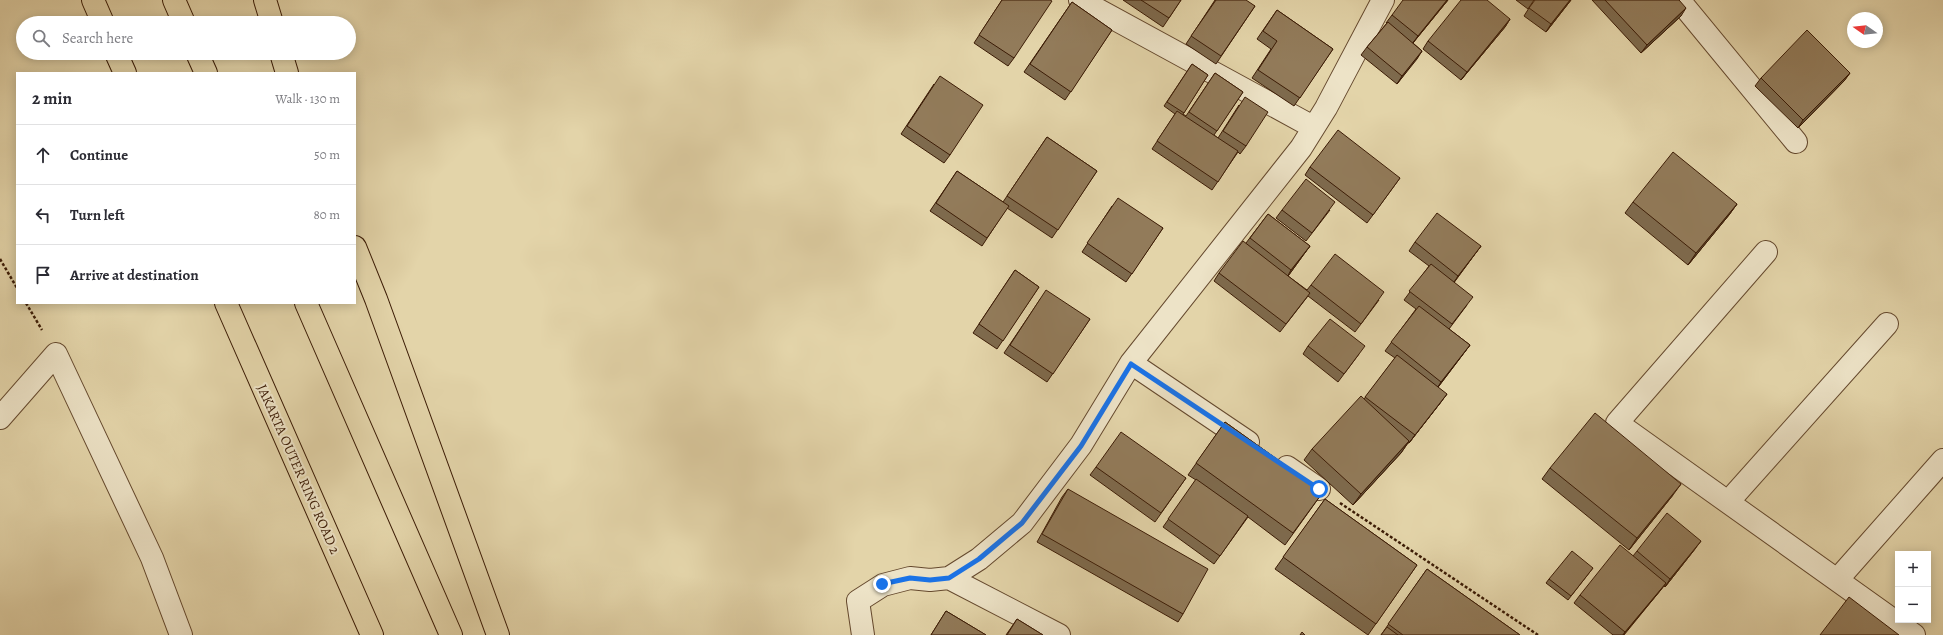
<!DOCTYPE html>
<meta charset="utf-8">
<style>
:root{--surface:#fff;--page:#f7f7f7;--text:#2b2b33;--muted:#7c7c81;--line:#e1e1e2}
body{margin:0;font-family:Alegreya,serif;background:var(--page);color:var(--text)}
.controls{position:absolute;right:12px;bottom:12px;display:grid;overflow:hidden;border-radius:0px;box-shadow:0 2px 10px #0003}
.controls button{width:36px;height:36px;display:grid;place-items:center;padding:0;border:0;border-bottom:1px solid var(--line);background:var(--surface);color:var(--text);font:20px sans-serif}
.compass{position:absolute;left:1847px;top:12px;width:36px;height:36px;border-radius:50%;background:var(--surface);box-shadow:0 2px 10px #0003;rotate:284deg}
.stop{position:absolute;width:12px;height:12px;margin:-9px;border:3px solid #1a73e8;border-radius:50%;background:#fff}
.stop.end{background:#1a73e8;border-color:#fff;box-shadow:0 1px 4px #0008}
.list{margin:0;padding:0;list-style:none}
h2{display:flex;justify-content:space-between;align-items:center;height:52px;margin:0;padding:0 16px;font-size:17px}
h2 small{font-size:13px;font-weight:400;color:var(--muted)}
.list li{display:grid;grid-template-columns:26px 1fr auto;gap:12px;align-items:center;box-sizing:border-box;height:60px;padding:0 16px;border-top:1px solid var(--line)}
.list b{display:block;font-size:15px;white-space:nowrap}
.list em{font-size:13px;font-style:normal;color:var(--muted)}
.icon{flex:none;width:22px;height:22px;fill:none;stroke:currentColor;stroke-width:2;stroke-linecap:round;stroke-linejoin:round}
.map{position:relative;flex:none;width:1943px;height:635px;overflow:hidden}
.search{position:absolute;background:var(--surface);box-shadow:0 2px 10px #0003;left:16px;top:16px;width:340px;height:44px;display:flex;align-items:center;gap:10px;box-sizing:border-box;padding:0 14px;border-radius:22px;color:var(--muted);font-size:15px}
.panel{position:absolute;background:var(--surface);box-shadow:0 2px 10px #0003;left:16px;top:72px;width:340px;height:232px;border-radius:0px}
.map>svg:first-child{display:block}
.lines{fill:none;stroke-linecap:round;stroke-linejoin:round}
.street-casing{stroke:#65492e;stroke-width:24}
.highway-casing{stroke:#3b1b05;stroke-width:24}
.path{stroke:#3b1b05;stroke-width:2.5;stroke-dasharray:3 2;stroke-linecap:butt}
.street{stroke:#ede3c7;stroke-width:22}
.highway{stroke:#e3d4a9;stroke-width:22}
.wall{fill:#7e6a4d;stroke:#3b1b05}
.shaded-wall{fill:#66563f;stroke:#3b1b05}
.building{fill:#927b5a;stroke:#3b1b05}
.route{stroke:#1a73e8;stroke-width:5}
.labels{text-anchor:middle;stroke-width:4;stroke-linejoin:round;paint-order:stroke}
.street-label{font-size:14px;fill:#3b1b05;stroke:#ede3c7}
</style>
<div class="map">
<svg width="1943" height="635" viewBox="0 0 1943 635">
<rect width="100%" height="100%" fill="#e3d4a9"/>
<filter id="stains"><feTurbulence type="fractalNoise" baseFrequency=".005" numOctaves="4"/><feColorMatrix values="0 0 0 0 .2 0 0 0 0 .09 0 0 0 0 .02 0 0 0 .5 -.17"/></filter>
<radialGradient id="worn" r=".72"><stop offset=".6" stop-color="#630" stop-opacity="0"/><stop offset="1" stop-color="#630" stop-opacity=".3"/></radialGradient>
<g class="lines">
<defs>
<path id="street" d="M1080,0l233,127
M1679,0l117,142
M1766,252l-149,171 297,212
M1131,363l117,79
M0,418l56,-64 96,204 29,77
M1287,467l32,22
M1728,502l159,-178
M949,578l110,57
M1837,580l106,-120
M863,635l-5,-34 25,-16 27,-7 20,2 19,-2 30,-19 43,-36 59,-78 50,-82 170,-215 25,-40 57,-108"/>
<path id="highway" d="M93,0l10,23
M174,0l10,23
M265,0l7,23
M116,53l9,20
M197,53l9,20
M281,53l6,20
M355,247l21,52 122,336
M226,303l146,332
M306,303l145,332"/>
</defs>
<!-- street casing -->
<use href="#street" class="street-casing"/>
<!-- highway casing -->
<use href="#highway" class="highway-casing"/>
<!-- path -->
<path class="path" d="M0,259l17,29
M26,303l16,27
M1340,503l198,132"/>
<!-- street -->
<use href="#street" class="street"/>
<!-- highway -->
<use href="#highway" class="highway"/>
</g>
<!-- wall -->
<path class="wall" d="M1002,0l12,58 -6,8 -34,-23z
M1123,0h58l-18,27z
M1215,0l40,6 -39,58 -30,-20z
M1448,0l-35,43 9,8 -25,33 -36,-29 6,-8 20,-24h-1l6,-8z
M1516,0h18l-6,9z
M1571,0l-25,32 -22,-16 5,-8z
M1592,0h87l2,16 -40,37z
M1072,2l40,28 -47,70 -41,-28z
M1277,10l56,39 -39,57 -42,-28 19,-29 -14,-10z
M1510,19l-5,8 -44,53 -38,-31 5,-8z
M1192,64l16,11 -25,39 3,2 29,-43 28,19 -29,43 4,3 21,-33 7,41 -6,8 -2,-2 -26,38 -60,-41 23,-35 -11,-8z
M1850,73l-6,8 -46,47 -43,-42 6,-8z
M934,84l16,71 -6,8 -43,-29z
M1047,137l50,34 -45,67 -45,-30 -25,38 -52,-35 27,-40 46,31z
M1310,167l90,11 -33,45 -62,-48z
M1633,202l104,2 -8,11 -41,50 -63,-52z
M1112,206l51,22 -37,54 -44,-30z
M1282,210h48l-24,31 -30,-23z
M1268,214l42,32 -22,30 19,14 4,-5 68,15 -24,32 -47,-36 -28,36 -66,-51 5,-8 27,-30z
M1415,242l66,4 -27,36 13,23 -18,24 21,16 -32,42 3,15 -32,41h-1l-7,10 -48,52 -49,-45 8,-11 52,-50 31,-41 -10,-7 31,-42 -12,-9 25,-34 -20,-15z
M1015,270l24,17 -42,62 -24,-16z
M1041,298l49,21 -43,63 -43,-29z
M1308,346l51,8 -21,28 -35,-28z
M1225,422l98,70 -38,53 -37,-28 -34,47 -51,-37 33,-47 -8,-5z
M1096,467l90,11 -31,44 -65,-47z
M1550,468l123,27 -44,55 -87,-71z
M1068,489l115,125 -5,8 -141,-80 25,-45z
M1325,499l92,66 -49,70 -93,-66z
M1695,549l-30,38 -1,-1 -40,49h-11l-39,-32 6,-8 53,-39 4,-5z
M1593,568l-25,32 -22,-17 3,-4z
M1427,569l93,66h-139z
M946,611l40,24h-55z
M1017,619l26,16h-37z"/>
<!-- shaded-wall -->
<path class="shaded-wall" d="M1447,0h1l-36,44 6,-8z
M1570,0h1l-25,32 5,-8z
M1686,8l-5,8 -40,37 6,-8z
M1510,19l-5,8 -44,53 6,-8z
M1422,51l-5,8 -20,25 5,-8z
M1850,73l-6,8 -46,47 5,-8z
M1737,204l-8,11 -41,50 8,-12z
M1310,246l-6,8 -18,25 5,-9z
M1481,246l-6,8 -22,30 5,-8z
M1470,345l-6,8 -28,37 5,-8z
M1447,394l-6,8 -32,41 6,-8z
M1409,441l-8,12 -48,52 8,-11z
M1681,484l-8,11 -44,55 8,-12z
M1701,541l-6,8 -30,38 5,-8z
M1666,583l-6,8 -37,44 2,-3z"/>
<!-- building -->
<path class="building" d="M1002,0h48l2,1 -38,57 -35,-23z
M1141,0h40l-12,18z
M1216,0h30l9,6 -34,50 -30,-20z
M1403,0h44l-29,36 -26,-21z
M1461,0h26l23,19 -43,53 -39,-31z
M1535,0h35l-19,24 -22,-16z
M1605,0h74l7,8 -39,37z
M1072,2l40,28 -41,62 -41,-28z
M1277,10l56,39 -33,49 -42,-28 19,-29 -14,-10z
M1388,22l34,29 -20,25 -35,-29z
M1807,30l43,43 -47,47 -42,-42z
M1192,64l16,11 -24,38 -17,-11z
M1215,73l28,19 -26,39 -28,-19z
M940,76l43,29 -33,50 -43,-29z
M1245,97l23,15 -22,34 -23,-15z
M1177,111l61,40 -20,31 -61,-41z
M1338,130l62,48 -27,37 -63,-48z
M1047,137l50,34 -39,59 -51,-34z
M1673,152l64,52 -41,49 -63,-51z
M957,171l52,35 -22,32 -51,-35z
M1306,179l29,23 -23,31 -30,-23z
M1118,198l45,30 -31,46 -45,-31z
M1437,213l44,33 -23,30 -43,-34z
M1268,214l42,32 -19,24 -41,-32z
M1243,241l67,52 -24,31 -67,-51z
M1335,254l49,38 -23,32 -50,-39z
M1431,264l42,33 -21,27 -43,-33z
M1015,270l24,17 -36,54 -24,-17z
M1046,290l44,29 -37,55 -43,-29z
M1419,306l51,39 -29,37 -50,-40z
M1330,319l35,27 -21,28 -36,-28z
M1397,355l50,39 -32,41 -50,-38z
M1361,396l48,45 -48,53 -49,-45z
M1595,413l86,71 -44,54 -87,-70z
M1225,422l98,70 -30,41 -97,-70z
M1121,432l65,46 -25,35 -65,-46z
M1196,479l52,37 -28,40 -52,-37z
M1068,489l140,80 -25,45 -141,-80z
M1325,499l92,66 -41,59 -93,-67z
M1667,513l34,28 -31,38 -33,-28z
M1620,545l46,38 -41,49 -45,-37z
M1572,551l21,17 -22,28 -22,-17z
M1427,569l93,66h-117l-15,-11z
M1849,597l50,38h-79z
M946,611l40,24h-55z
M1017,619l26,16h-36z
M1387,627l11,8h-17z
M1302,632l3,3h-5z"/>
<g class="lines">
<!-- route -->
<path class="route" d="M882,584l28,-6 20,2 19,-2 30,-19 43,-36 59,-77 50,-82 188,125"/>
</g>
<g class="labels">
<!-- street labels -->
<g class="street-label">
<text transform="translate(299 469) rotate(66)" y="5">JAKARTA OUTER RING ROAD 2</text>
</g>
</g>
<rect width="100%" height="100%" filter="url(#stains)"/>
<rect width="100%" height="100%" fill="url(#worn)"/>
</svg>
<div class="controls">
<button>+</button>
<button>−</button>
</div>
<svg class="compass" viewBox="-18 -18 36 36"><path d="M0-13l5 13h-10z" fill="#e53935"/><path d="M0 13l5-13h-10z" fill="#7c7c81"/></svg>
<div class="stop" style="left:1319px;top:489px"></div>
<div class="stop end" style="left:882px;top:584px"></div>
<div class="search"><svg class="icon" aria-label="search" viewBox="0 0 24 24"><circle cx="10" cy="10" r="6"/><path d="M15 15l6 6"/></svg>Search here</div>
<section class="panel">
<h2>2 min<small>Walk · 130 m</small></h2>
<ul class="list">
<li><svg class="icon" aria-label="ahead" viewBox="0 0 24 24"><path d="M12 20V5M6 11l6-6 6 6"/></svg><div><b>Continue</b></div><em>50 m</em></li>
<li><svg class="icon" aria-label="left" viewBox="0 0 24 24"><path d="M17 20v-9H6M10 6l-5 5 5 5"/></svg><div><b>Turn left</b></div><em>80 m</em></li>
<li><svg class="icon" aria-label="arrive" viewBox="0 0 24 24"><path d="M6 21V4h12l-3 4 3 4H6"/></svg><div><b>Arrive at destination</b></div></li>
</ul>
</section>
</div>
